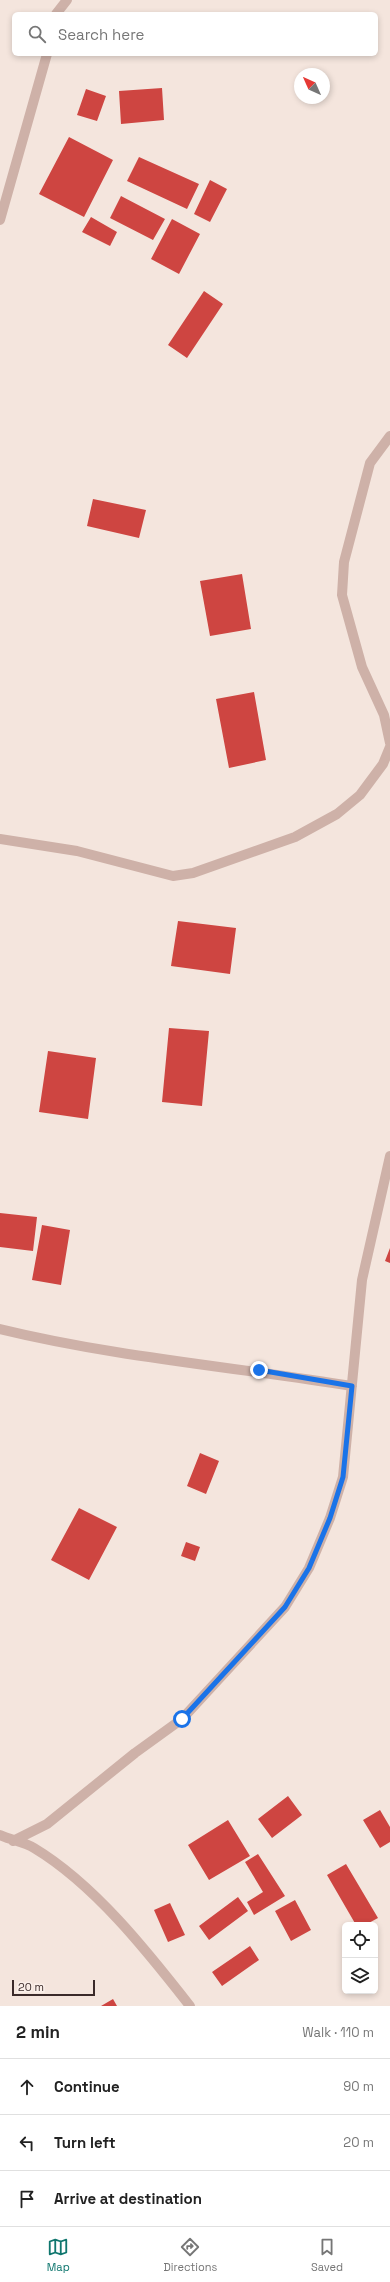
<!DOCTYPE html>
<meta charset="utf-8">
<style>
:root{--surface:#fff;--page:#f6f6f6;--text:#222;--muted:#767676;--line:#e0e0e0;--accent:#0f766e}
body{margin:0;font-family:"Space Grotesk",sans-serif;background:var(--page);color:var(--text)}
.controls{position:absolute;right:12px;bottom:12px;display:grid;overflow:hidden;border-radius:6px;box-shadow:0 2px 6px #0003}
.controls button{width:36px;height:36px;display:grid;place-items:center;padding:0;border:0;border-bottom:1px solid var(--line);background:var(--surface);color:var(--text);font:20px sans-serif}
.compass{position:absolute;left:294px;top:68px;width:36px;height:36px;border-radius:50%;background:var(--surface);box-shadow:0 2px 6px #0003;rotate:315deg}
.scale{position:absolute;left:12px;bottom:10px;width:83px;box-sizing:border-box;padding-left:4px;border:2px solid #3a2a29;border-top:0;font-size:11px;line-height:14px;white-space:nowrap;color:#3a2a29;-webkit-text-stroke:3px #fbf0ea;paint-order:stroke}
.stop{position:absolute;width:12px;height:12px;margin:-9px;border:3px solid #1a73e8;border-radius:50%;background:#fff}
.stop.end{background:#1a73e8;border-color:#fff;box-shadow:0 1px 4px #0008}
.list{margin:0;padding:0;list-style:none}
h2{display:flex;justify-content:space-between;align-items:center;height:52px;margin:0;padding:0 16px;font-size:17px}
h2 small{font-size:13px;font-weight:400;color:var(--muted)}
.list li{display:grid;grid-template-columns:26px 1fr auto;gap:12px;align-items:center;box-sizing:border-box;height:56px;padding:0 16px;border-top:1px solid var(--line)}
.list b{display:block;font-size:15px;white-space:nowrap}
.list em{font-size:13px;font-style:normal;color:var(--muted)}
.icon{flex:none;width:22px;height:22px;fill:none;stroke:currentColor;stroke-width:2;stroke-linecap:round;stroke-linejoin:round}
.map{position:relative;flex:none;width:390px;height:2006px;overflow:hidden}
.search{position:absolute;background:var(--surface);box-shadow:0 2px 6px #0003;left:12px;right:12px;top:12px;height:44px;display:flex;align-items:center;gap:10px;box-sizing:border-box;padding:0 14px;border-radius:6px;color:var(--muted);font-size:15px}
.sheet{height:220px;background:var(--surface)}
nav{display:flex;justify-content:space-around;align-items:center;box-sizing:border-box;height:56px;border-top:1px solid var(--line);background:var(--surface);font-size:11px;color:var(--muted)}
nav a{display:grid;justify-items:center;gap:2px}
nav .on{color:var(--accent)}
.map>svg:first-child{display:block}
.building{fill:#ce4541}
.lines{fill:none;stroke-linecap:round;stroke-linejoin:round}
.minor{stroke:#ceb1a8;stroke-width:10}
.route{stroke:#1a73e8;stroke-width:5}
</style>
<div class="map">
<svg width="390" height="2006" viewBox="0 0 390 2006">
<rect width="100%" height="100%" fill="#f4e5dd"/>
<!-- building -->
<path class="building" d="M162,88l2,32 -43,4 -2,-33z
M86,89l20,7 -9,25 -20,-6z
M69,137l44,23 -29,57 -45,-23z
M139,157l60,27 -12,25 -60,-28z
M210,180l17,9 -17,33 -16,-8z
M121,196l44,23 -12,21 -43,-22z
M91,217l26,15 -7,14 -28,-14z
M172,219l28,15 -21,40 -28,-15z
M204,291l19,13 -36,54 -19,-13z
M93,499l53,11 -7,28 -52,-12z
M242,574l9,55 -41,7 -10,-55z
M254,692l12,68 -37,8 -13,-69z
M178,921l58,7 -6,46 -59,-8z
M169,1028l40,3 -7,75 -40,-4z
M48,1051l48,7 -8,61 -49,-7z
M0,1213l37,4 -4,34 -33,-4z
M42,1225l28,5 -9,55 -29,-5z
M390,1248v15l-5,-2z
M200,1453l19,8 -13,33 -19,-8z
M79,1508l38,19 -28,53 -38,-20z
M186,1542l14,5 -5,14 -14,-5z
M288,1796l14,19 -30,23 -14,-19z
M380,1810l10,17v15l-10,6 -17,-28z
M228,1820l22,36 -41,24 -21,-35z
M258,1854l27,42 -31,19 -7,-13 16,-10 -18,-30z
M346,1864l32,54 -13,7h-9l-29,-50z
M238,1897l10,14 -39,29 -10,-14z
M295,1900l16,30 -20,11 -16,-30z
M170,1903l15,32 -17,7 -14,-32z
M250,1946l9,14 -37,26 -10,-14z
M113,1999l4,7h-16z"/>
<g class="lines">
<!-- minor -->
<path class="minor" d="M56,14l11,-14
M0,220l47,-166
M390,436l-20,27 -26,99 -2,33 20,72 22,48 6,28
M0,839l77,12 96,25 20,-3 102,-36 42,-23 23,-19 23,-31 7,-17
M0,1329c115,28 235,38 352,57
M0,1835c11,5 24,7 34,13 60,36 113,103 156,158
M13,1841l34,-17 88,-71 47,-34 103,-112 24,-39 21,-50 13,-41 19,-197 28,-124"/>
</g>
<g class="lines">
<!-- route -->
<path class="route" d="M182,1719l103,-112 24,-39 21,-50 13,-41 9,-91 -93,-16"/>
</g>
</svg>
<div class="controls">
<button><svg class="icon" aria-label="locate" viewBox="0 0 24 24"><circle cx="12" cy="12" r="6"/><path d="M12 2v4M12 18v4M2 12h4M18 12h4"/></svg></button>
<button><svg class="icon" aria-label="layers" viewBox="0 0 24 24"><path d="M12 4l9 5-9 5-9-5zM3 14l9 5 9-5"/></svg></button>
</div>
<svg class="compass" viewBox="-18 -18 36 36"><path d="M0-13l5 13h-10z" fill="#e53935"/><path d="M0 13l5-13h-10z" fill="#767676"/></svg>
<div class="scale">20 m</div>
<div class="stop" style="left:182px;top:1719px"></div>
<div class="stop end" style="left:259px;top:1370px"></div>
<div class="search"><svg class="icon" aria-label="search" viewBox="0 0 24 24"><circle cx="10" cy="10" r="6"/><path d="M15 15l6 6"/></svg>Search here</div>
</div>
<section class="sheet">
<h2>2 min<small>Walk · 110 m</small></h2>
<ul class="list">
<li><svg class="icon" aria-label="ahead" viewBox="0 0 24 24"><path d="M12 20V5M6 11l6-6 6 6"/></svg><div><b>Continue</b></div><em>90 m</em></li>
<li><svg class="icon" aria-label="left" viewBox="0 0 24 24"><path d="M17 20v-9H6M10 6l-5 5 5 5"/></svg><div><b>Turn left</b></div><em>20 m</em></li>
<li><svg class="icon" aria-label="arrive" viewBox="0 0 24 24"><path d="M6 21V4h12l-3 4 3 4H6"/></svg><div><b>Arrive at destination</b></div></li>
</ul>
</section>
<nav>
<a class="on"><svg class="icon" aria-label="map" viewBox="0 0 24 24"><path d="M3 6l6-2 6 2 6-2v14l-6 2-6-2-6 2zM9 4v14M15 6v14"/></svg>Map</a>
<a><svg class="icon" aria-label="directions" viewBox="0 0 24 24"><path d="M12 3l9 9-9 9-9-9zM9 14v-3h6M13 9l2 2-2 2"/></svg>Directions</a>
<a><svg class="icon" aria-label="saved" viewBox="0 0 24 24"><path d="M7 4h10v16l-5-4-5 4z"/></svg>Saved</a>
</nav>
